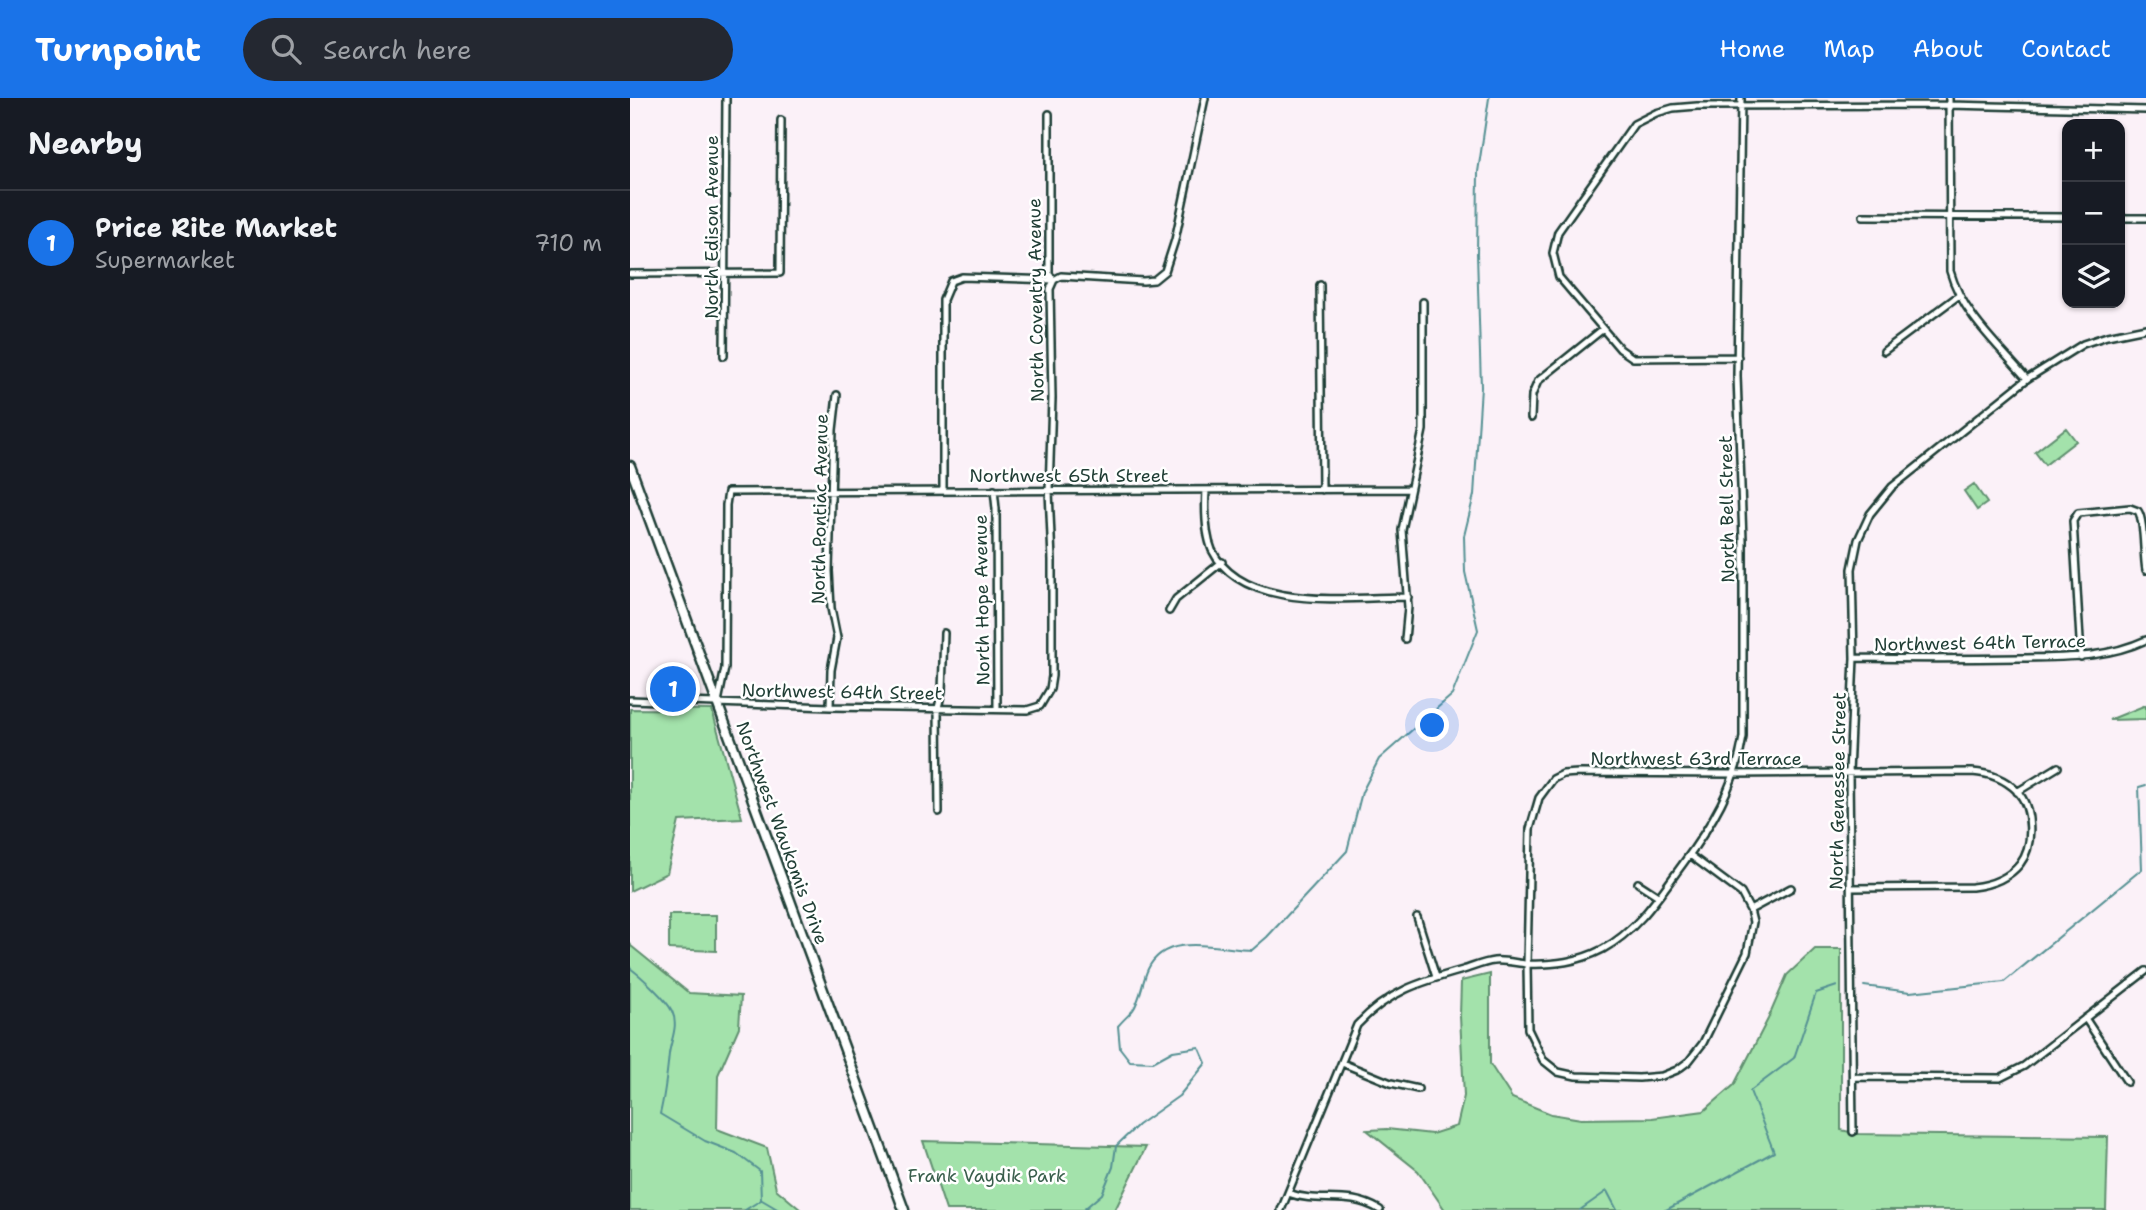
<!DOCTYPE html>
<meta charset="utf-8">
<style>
:root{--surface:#171b24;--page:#242831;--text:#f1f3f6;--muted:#9ea1a6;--line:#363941;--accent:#1a73e8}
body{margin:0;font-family:"Shantell Sans",sans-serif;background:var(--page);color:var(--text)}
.controls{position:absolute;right:21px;top:21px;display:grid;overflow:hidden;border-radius:14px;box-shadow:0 2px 5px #0004}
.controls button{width:63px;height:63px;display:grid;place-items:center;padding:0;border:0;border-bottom:2px solid var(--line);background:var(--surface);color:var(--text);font:35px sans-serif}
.you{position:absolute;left:803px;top:628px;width:24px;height:24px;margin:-18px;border:5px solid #fff;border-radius:50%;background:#1a73e8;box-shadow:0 0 0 10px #1a73e833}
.badge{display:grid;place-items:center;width:46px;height:46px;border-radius:50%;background:var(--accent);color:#fff;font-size:23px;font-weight:700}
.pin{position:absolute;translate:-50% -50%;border:4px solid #fff;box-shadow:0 2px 7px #0006}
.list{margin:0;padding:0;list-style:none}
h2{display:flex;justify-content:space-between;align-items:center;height:91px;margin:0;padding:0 28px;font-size:30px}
h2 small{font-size:23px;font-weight:400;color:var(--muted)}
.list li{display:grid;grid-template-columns:46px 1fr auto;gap:21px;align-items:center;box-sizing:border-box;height:105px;padding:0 28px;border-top:2px solid var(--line)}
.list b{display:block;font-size:26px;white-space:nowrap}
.list p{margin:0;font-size:23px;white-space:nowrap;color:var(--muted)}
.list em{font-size:23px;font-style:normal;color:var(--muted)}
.icon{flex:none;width:38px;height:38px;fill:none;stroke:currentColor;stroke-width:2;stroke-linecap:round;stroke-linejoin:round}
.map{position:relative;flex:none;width:1516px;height:1112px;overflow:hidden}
header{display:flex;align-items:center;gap:42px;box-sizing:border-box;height:98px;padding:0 35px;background:var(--accent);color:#fff}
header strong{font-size:33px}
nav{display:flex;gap:38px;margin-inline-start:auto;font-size:24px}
.search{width:490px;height:63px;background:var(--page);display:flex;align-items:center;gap:18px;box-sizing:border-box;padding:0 24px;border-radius:38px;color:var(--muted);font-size:26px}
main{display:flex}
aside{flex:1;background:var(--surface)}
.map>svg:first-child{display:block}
.green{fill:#a3e2ab;stroke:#619070;stroke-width:2}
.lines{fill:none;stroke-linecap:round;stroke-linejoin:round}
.stream{stroke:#559193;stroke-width:2}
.street-casing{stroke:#1f3d34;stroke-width:10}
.secondary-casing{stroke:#1f3d34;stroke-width:13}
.street{stroke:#fff;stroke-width:5}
.secondary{stroke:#fff;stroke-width:8}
.labels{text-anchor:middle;stroke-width:5;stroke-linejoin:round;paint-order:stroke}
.street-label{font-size:18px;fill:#1f3d34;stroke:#fff}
.park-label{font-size:18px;fill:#395e4c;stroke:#fff}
</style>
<header>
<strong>Turnpoint</strong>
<div class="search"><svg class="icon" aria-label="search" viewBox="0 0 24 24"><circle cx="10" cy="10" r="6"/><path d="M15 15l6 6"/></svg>Search here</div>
<nav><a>Home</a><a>Map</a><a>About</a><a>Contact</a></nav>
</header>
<main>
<aside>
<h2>Nearby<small></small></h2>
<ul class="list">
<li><span class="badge">1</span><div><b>Price Rite Market</b><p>Supermarket</p></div><em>710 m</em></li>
</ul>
</aside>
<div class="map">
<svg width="1516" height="1112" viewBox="0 0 1516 1112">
<rect width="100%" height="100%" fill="#fbf1f8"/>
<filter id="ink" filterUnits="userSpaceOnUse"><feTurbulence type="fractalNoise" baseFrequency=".0143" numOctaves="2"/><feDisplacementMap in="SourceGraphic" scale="14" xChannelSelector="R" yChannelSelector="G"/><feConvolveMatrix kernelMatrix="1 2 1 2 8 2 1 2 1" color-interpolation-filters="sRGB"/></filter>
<g filter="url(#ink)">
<!-- green -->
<path class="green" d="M1436,330l10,13 -31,24 -10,-13z
M1344,386l13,19 -10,7 -13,-19z
M1516,607v14l-37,1z
M0,611l82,1 30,108 -63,3 -12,52 -37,18z
M39,817h47v36l-47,-2z
M0,844l1,4 58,47 52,3 -2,31 -21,48 -1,54 50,19 9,41 25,21h-171z
M1185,851h26v181l17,4 250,3 -2,73h-661l-27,-39 -51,-41 20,-1 45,5 25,-8 7,-30 -4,-80 1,-35 29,-7v90l22,34 39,16 30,5 71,-1 52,-7 30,-26 34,-66 19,-44z
M293,1043l223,6 -31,63h-169z"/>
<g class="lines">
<!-- stream -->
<path class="stream" d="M0,870c11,8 36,31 42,43 7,15 -1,28 -3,43 -2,20 -4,40 -9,60l45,27 31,12 24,18 1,29 -16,10
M1234,888l46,6 94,-10 138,-113 -3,-82 7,-2
M132,1102l17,10
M453,1112l19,-16 11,-27 3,-21 22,-21 41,-29 27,-33 -7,-16 -26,4 -20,11 -23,-1 -10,-13 -2,-22c5,-6 11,-11 15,-16 8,-12 9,-28 15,-41 18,-38 71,-20 104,-19l15,-13 80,-86 15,-59 17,-33 73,-64 26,-65 -13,-58 -1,-36 10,-41 7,-108 -4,-133 1,-82 11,-74
M950,1112l27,-19 10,19
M1036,1112l108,-58 -24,-61 44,-33 22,-65 21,-7"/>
<defs>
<path id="street" d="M1319,0l1,173c12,43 49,75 77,108
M1233,118l204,1
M1490,120h26
M0,176l150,-1 1,-153
M690,187l2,205
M1254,253l74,-55
M94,258l2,-258
M1108,259l-105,1 -13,-9 -61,-72 -6,-24 5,-21 76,-108 22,-11 17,-5 24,-2 252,-1 197,5
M901,320l1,-23 6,-14 65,-52
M313,392v-190l8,-19 11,-4 92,3 7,-4 82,5 11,-1 11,-9 10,-31 30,-142
M364,392l2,19 1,200
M576,392c-1,18 -1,43 6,60 31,63 138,47 196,47
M539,513l7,-12 46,-37
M775,541l3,-32 -6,-77 21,-100v-128
M1451,559l-8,-136 5,-8 52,-5 8,3c7,10 5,44 8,59
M1224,560c55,1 111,1 166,0 44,-1 85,1 126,-18
M0,602l200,7 197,3 13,-4 10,-17 2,-13v-116l-3,-69 3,-93 -2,-109 4,-9 -5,-6v-160
M88,604l7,-34 1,-163 2,-13 682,-3
M200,609l1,-37 6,-32 -6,-30 -2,-37 4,-141 4,-35
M1387,694l41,-25
M309,714l-1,-104 4,-17 2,-58
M1060,757l51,38 9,17 3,12 -6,31 -44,90 -14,18 -12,9 -15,6 -23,2 -63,-2 -18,-4 -15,-12 -15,-31 -1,-65 3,-135 9,-31 14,-19 10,-5 15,-1 156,1 238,-2c16,1 33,7 45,19 16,17 17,55 3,73 -12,15 -30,21 -48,23l-121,1
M1008,785l20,13
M1120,812l41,-22
M787,819l19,60
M1455,920l42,64
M712,965l49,20 27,6
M1223,979l147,1 24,-12 122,-95
M1223,1034l-4,-359 5,-115 -2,-89 6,-29 12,-26 22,-27 135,-108 56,-35 24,-8 39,-8
M658,1095c32,12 59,-3 92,17
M651,1112l76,-185c32,-34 63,-43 106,-55 10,-3 21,-8 31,-9 10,-1 22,2 32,3 28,1 52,-2 77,-15 35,-19 56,-53 79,-84 29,-39 54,-80 61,-128v-197l-6,-164 4,-278"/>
<path id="secondary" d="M0,368l274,744"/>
</defs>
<!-- street casing -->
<use href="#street" class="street-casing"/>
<!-- secondary casing -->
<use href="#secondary" class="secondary-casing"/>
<!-- street -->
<use href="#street" class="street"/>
<!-- secondary -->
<use href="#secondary" class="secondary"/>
</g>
</g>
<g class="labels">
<!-- street labels -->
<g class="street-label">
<text transform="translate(82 129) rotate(-90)" y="6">North Edison Avenue</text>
<text transform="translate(406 202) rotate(-91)" y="6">North Coventry Avenue</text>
<text x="439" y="384">Northwest 65th Street</text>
<text transform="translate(190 411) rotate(-89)" y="6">North Pontiac Avenue</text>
<text transform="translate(1097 411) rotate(-91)" y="6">North Bell Street</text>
<text transform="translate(352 502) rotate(-91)" y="6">North Hope Avenue</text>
<text transform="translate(1350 545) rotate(-1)" y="6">Northwest 64th Terrace</text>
<text transform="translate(212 594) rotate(1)" y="6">Northwest 64th Street</text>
<text x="1066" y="667">Northwest 63rd Terrace</text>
<text transform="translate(1208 693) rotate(-89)" y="6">North Genessee Street</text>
<text transform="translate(152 735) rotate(70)" y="6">Northwest Waukomis Drive</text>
</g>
<!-- park labels -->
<g class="park-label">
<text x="357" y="1084">Frank Vaydik Park</text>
</g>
</g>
</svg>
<div class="controls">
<button>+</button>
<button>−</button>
<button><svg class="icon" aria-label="layers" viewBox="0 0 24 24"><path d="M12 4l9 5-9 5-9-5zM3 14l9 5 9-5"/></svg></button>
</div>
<div class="you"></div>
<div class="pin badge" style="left:43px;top:591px">1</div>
</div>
</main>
